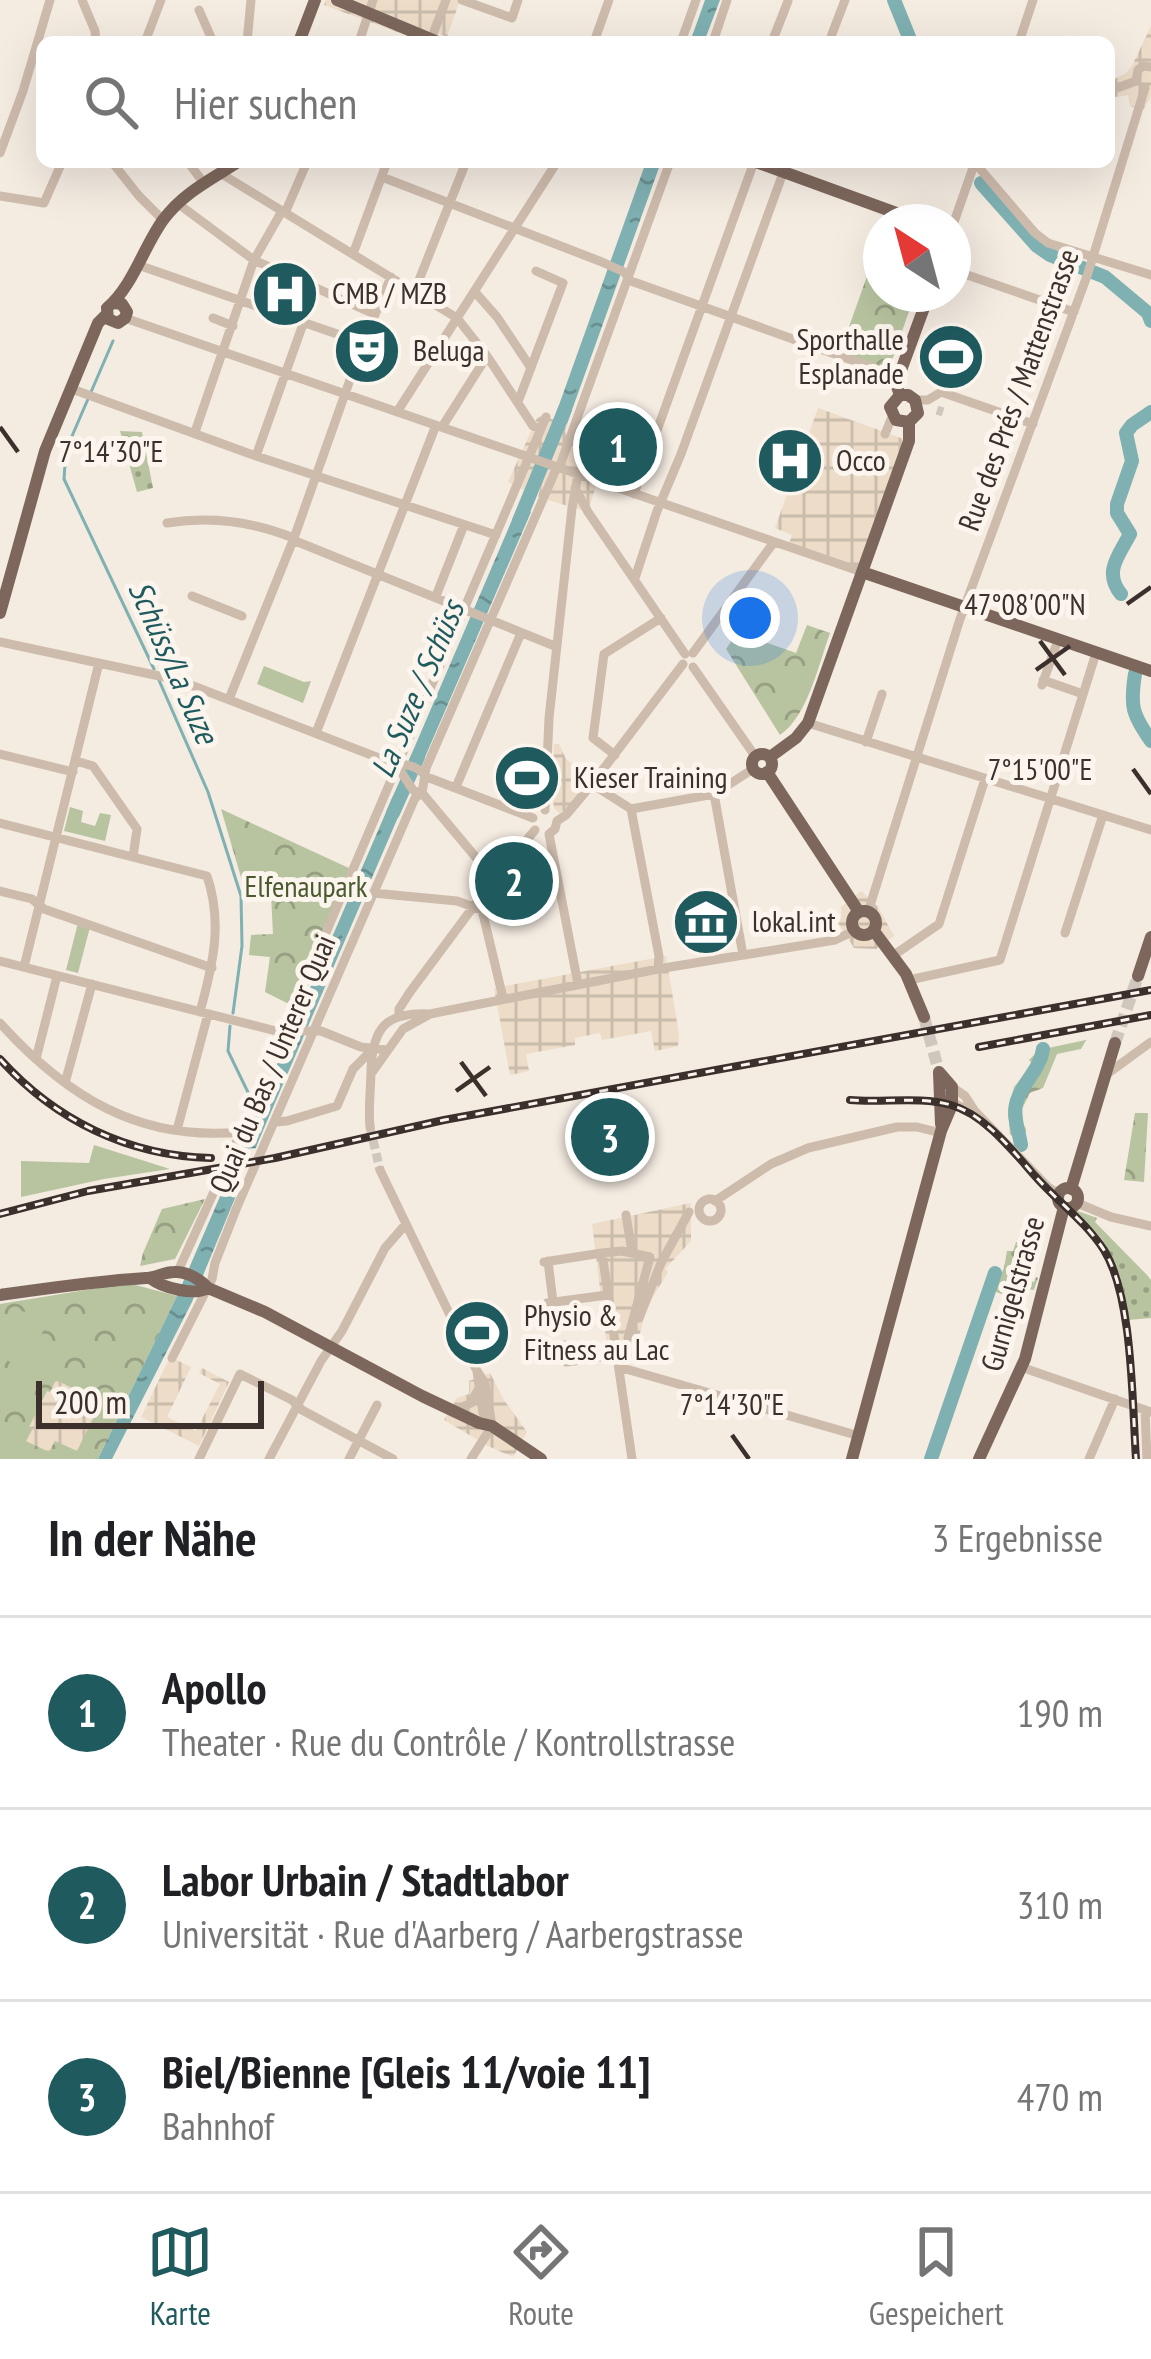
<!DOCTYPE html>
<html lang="de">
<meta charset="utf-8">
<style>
:root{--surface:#fff;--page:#f6f6f6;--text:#202124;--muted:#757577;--line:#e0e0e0;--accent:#1f5a5e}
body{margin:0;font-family:"PT Sans Narrow",sans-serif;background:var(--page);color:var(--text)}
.compass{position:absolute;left:863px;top:204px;width:108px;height:108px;border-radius:50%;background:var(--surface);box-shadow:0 12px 48px #0002;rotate:324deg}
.scale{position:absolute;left:36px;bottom:30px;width:228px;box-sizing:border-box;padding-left:12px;border:6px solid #3b302b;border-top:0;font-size:33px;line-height:42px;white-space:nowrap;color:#3b302b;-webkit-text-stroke:9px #fbf5ee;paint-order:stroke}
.you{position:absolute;left:750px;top:618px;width:42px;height:42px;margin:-30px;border:9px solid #fff;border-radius:50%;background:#1a73e8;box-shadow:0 0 0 18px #1a73e833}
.badge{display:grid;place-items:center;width:78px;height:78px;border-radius:50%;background:var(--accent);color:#fff;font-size:39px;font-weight:700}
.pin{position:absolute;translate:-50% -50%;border:6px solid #fff;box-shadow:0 3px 12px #0006}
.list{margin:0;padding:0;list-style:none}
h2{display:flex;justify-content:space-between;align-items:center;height:156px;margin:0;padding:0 48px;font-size:51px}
h2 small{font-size:39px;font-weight:400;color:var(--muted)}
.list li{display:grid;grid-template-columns:78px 1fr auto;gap:36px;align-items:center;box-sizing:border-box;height:192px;padding:0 48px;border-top:3px solid var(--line)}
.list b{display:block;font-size:45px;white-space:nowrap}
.list p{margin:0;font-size:39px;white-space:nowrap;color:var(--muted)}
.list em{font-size:39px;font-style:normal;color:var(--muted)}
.icon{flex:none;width:66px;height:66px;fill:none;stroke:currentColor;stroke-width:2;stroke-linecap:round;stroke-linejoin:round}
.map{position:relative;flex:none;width:1151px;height:1459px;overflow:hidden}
.search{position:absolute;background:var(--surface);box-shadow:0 12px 48px #0002;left:36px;right:36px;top:36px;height:132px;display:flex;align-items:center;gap:30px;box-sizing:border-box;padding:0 42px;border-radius:18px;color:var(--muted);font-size:45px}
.sheet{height:732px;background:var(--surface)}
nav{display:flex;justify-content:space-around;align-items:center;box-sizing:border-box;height:168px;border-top:3px solid var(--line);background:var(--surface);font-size:33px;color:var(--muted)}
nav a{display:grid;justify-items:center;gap:6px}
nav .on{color:var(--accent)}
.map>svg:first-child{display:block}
.grass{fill:url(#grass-dots)}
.forest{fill:url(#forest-crowns)}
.garden{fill:#b8c4a0}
.plaza{fill:url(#plaza-grid)}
.water{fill:url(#water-ripples)}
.pier{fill:#f4ebe1}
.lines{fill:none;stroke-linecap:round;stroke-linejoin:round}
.stream{stroke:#7fb0b2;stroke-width:3}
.river{stroke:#7fb0b2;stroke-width:14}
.minor-tunnel{stroke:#cfc6bd;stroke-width:9;stroke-dasharray:9 4.5;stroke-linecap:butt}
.major-tunnel{stroke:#cfc6bd;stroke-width:12;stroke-dasharray:12 6;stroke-linecap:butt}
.minor{stroke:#cdbbac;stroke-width:9}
.major{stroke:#7d675c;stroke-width:12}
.rail-casing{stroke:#3b302b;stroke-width:8}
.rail{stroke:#fbf5ee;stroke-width:3;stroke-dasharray:9;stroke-linecap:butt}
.ticks{fill:none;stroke:#3b302b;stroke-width:4.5}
.labels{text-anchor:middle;stroke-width:10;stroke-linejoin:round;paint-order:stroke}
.poi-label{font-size:30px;fill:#3b302b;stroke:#fbf5ee;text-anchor:start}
.street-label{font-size:30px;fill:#3b302b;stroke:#fbf5ee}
.park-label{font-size:30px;fill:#4a5a2e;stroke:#fbf5ee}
.water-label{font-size:33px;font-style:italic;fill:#1f5a5e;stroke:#fbf5ee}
.ticks-label{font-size:30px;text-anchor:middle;fill:#3b302b;stroke:#fbf5ee;stroke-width:10;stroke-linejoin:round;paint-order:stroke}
</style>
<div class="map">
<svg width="1151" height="1459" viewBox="0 0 1151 1459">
<defs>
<pattern id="grass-dots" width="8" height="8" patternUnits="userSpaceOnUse" patternTransform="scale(3)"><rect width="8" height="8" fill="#b8c4a0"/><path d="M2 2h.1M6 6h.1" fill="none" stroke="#97a083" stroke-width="1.8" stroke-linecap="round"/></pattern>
<pattern id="forest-crowns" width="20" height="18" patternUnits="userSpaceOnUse" patternTransform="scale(3)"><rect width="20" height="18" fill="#b8c4a0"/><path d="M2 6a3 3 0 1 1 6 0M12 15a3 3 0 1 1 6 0" fill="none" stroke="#97a083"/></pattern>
<pattern id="plaza-grid" width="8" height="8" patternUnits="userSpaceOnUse" patternTransform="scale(3)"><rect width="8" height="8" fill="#ecdcc8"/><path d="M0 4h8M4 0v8" fill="none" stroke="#cbbdac"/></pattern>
<pattern id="water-ripples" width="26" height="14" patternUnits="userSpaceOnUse" patternTransform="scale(3)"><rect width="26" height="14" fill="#7fb0b2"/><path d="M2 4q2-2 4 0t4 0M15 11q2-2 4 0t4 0" fill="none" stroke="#699091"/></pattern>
</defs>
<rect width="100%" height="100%" fill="#f4ebe1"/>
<!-- grass -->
<path class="grass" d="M120,431l22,1 11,56 -16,4z
M1075,1210l22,8 -2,4 52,53 4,5v38l-23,2c-2,-30 -10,-57 -27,-82 -8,-10 -19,-19 -26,-28z
M1016,1242h6l-6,23 6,2 -2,12 14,3 2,-5 2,1 -4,12 -19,-3 -4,10 -18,-6 11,-23 3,-17h6z"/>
<!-- forest -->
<path class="forest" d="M881,237v57h34l-26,75 -49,-17z
M754,608l14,5 -9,27 37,13 11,-28 23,8c-11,30 -22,83 -50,102l-54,-86z
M221,809l130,60 -60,136 -26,-13 5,-35 -21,-2 2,-20 22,-1 -2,-39 -24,3z
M1086,1040l-5,9 -24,5 -14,34 -13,5 -11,22 7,14 -1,21 -15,-16 -2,-23 6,-24 19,-23 -4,-4 8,-8 9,1 2,-5z
M1135,1113h13l-4,69 -20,-2z
M205,1199l-30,60 -35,7 3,-13 19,-44z
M128,1283l49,13 -79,163h-98v-155z"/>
<!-- garden -->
<path class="garden" d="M264,666l40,16 7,-1 -8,22 -46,-19z
M70,807l13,4 -2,11 14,4 5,-13 11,2 -6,26 -41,-10z
M78,923l12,4 -12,46 -12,-3z
M94,1145l76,24 -66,10 -83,18v-36l68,2z
M18,1309l29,14 -22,46 -25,-12v-10z"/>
<!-- plaza -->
<path class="plaza" d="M326,0h134l-13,37 -18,-7 -5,12 -100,-37z
M1151,26v71l-8,13 -13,-4 -2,-11 -19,3v-16l17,-9 6,-7z
M818,408l91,33 -47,131 -74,-25 4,-12 -17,-7z
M542,416l26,8 -3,8 5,7 7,-2 30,11 -19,64 -50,-15 3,-11 -6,-5 -7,2 -4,7 -16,-8 29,-64z
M554,744h5l7,15 24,18 -23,32 -8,4 -5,-5 -1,-8z
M861,891l17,16 16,29 -18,13 -22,-1 -17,-27 4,-2v-12z
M666,956l13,78 -1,12 -23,5 -4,-20 -49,9 -2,-7 -25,5v7l-49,9 3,17 -19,4 -16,-87z
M691,1203v38l-26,28 3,3 -20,33 -15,52 -25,-4 -16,-129z
M170,1357l21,10 -24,50 29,14 24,-47 -21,-11 3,-5 27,14 -30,64 -58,-29z
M490,1373l14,27 23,32 -14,25 -25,-11 -44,-26 13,-22 12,-4v-13z
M56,1380l22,11 -5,13 22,10 -18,37 -22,-10 -6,11 -23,-11 6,-11 -3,-3 18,-36 3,1z"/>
<!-- water -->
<path class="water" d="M705,0h15l-16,42h-14z
M646,162h15l-94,262 -13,-5z
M518,506l13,6 -109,252 -13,-4z
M393,796l12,5 -143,332 -70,169 -80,157h-14l79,-163z"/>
<!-- pier -->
<path class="pier" d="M262,1148l-14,35 -30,4 17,-38z"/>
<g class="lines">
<!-- stream -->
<path class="stream" d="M113,341l-47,109 -2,29 90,190
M158,678l50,114 33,104 1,50 -9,67
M230,1026l-2,25 30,62"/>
<!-- river -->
<path class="river" d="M894,0l17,42
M981,183l56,63 13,9 55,22 43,36 3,8
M519,521l46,-112
M1121,594c-18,-22 -2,-39 9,-60l-13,-21v-9l15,-43 -6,-28 6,-8 19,-13
M1135,674c-5,32 -3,40 16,67
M393,813l25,-56
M1021,1145c-2,-14 -8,-27 -5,-41 5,-21 24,-33 27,-55
M931,1459l64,-186"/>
<!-- minor-tunnel -->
<path class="minor-tunnel" d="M937,410l6,2
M370,1127l10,43"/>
<!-- major-tunnel -->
<path class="major-tunnel" d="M924,1017l14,51
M1115,1043l23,-67"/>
<!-- minor -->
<path class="minor" d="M82,0l13,31 1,11
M462,0l50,18 6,-18
M199,10l14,32
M145,42l16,-42
M247,42l4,-42
M359,42l14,-42
M430,42l16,-42
M594,42l15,-42
M681,42l15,-42
M713,42l14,-42
M772,42l16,-41
M829,42l16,-42
M1019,42l14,-42
M1136,81l2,-11 5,-4 8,1
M1109,91l27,-10
M0,153l23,-62 27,-91
M112,162l27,34 24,24
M188,162l15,20
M975,163l60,70 13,10 103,32
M220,173l237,145 30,38 46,70 8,3
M382,177l220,85 22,10 7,9 268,96
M0,196l44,7 18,-41
M177,203l77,57 120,54
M285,213l22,-51
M953,225l22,-63
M353,254l34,-92
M138,265l225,78
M953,270l121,42
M415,290l51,-128
M475,292l22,25 34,51
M125,318l737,254
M213,318l20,8
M72,389l184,67 240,79
M915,400h13l13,-8 92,32
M518,402l45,-119 -27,-12
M397,412l160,-250
M442,427l45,-71
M195,432l59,-172 28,-49
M885,434l7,-17
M256,456l47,-132
M559,468l111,-306
M575,488l13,24 97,142
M634,494l120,-332
M167,523c43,-7 87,-1 127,15
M293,540l264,107
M635,578l22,-67 24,-57 106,-292
M192,596l50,20
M436,596l28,-71
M0,642l178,38 219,85c11,-2 22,3 30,12l106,41
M693,653l81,-111
M693,667l62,89
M1043,680l40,14
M1042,685l16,-45
M229,699l65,-161 69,-195 28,-66
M808,723l343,107
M316,733l120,-308
M866,742l16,-48
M0,754l73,18
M615,755l-22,-17 11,-84 57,-36
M76,761l17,5 44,63 -4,28
M397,766l16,24 9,3 72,86
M592,784l39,25
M456,787l65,-154
M714,794l29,161
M631,809l28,147 -1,13
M631,809l83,-15 39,-25
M545,810l4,-92 23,-210 6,-33
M0,823l207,53c16,47 6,88 -7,136
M549,834l6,-5 2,-8 9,-6 26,-31 91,-120
M549,834l29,150
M0,891l32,8 12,10 168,59
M373,893l84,8 25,9 21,88
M868,912l92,-293 127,-343 58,-188
M1065,933l38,-118
M894,955l45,-31 46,-145
M0,961l276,70h45l40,16 26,3
M24,967l75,-304
M909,980l91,-20 96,-307
M399,1016v-7l11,-17 84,-113 41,-49
M0,1023c66,73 139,119 241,109l-63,139
M284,1031l262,-614
M36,1059l21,-83
M371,1074l32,-45 27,-15 228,-45 177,-29 19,-9
M1107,1074l44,-32
M65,1083l27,-99
M952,1087l13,9 9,14
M951,1100l8,6 15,4 74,77 11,7
M276,1122l11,-1 50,-15 16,-37 19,-19
M370,1127c-2,-20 1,-38 1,-58 2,-42 15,-57 59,-55
M177,1130l31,-116
M380,1170l97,201 8,12 7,43
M699 1210a11 11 0 1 1 22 0a11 11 0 1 1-22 0Z
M715,1201l56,-37 37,-16 89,-21h20l24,6
M1077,1203l34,14 40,9
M626,1215l6,37
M548,1261l5,41
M544,1262l58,-9
M547,1303l60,-8
M639,1318l22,-55 28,-51
M628,1338l22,-81 -28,-6 -20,2 30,206
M554,1346l11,-1
M172,1358l40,-79 3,-16 22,-56 178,-409 7,-5 4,-25 131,-301
M566,1362l50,-7
M619,1367l237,68
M1021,1367l130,45
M477,1371l6,42 9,13
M1145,1410l2,49
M454,1411l17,-8 7,-13
M199,1459l41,-85 52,26 10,10 91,49
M269,1459l52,-98 21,-30 43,-83 20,-23
M349,1459l28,-54
M471,1459l21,-33
M1089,1459l26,-60"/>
<!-- major -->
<path class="major" d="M337,0l101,42
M299,42l16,-42
M756,162l165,60
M114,303l8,1 5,8 -2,6 -7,5 -10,-4 -1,-11c26,-22 36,-60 56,-88 20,-27 47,-40 75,-58
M909,422l-13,-2 -6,-13 10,-12 -4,-11 33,-90
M862,572l289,99
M0,613l45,-162 53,-128 8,-8
M752 764a10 10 0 1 1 20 0a10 10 0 1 1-20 0Z
M770,757l26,-19 12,-15 101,-282v-19l9,-9 -3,-13 -7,-5h-8
M767,772l92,140
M852 923a12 12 0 1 1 24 0a12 12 0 1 1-24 0Z
M874,931l32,43 18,43
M1138,976l13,-39
M939,1073l2,51
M1058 1198a10 10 0 1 1 20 0a10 10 0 1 1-20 0Z
M1071,1189l44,-146
M150,1278c13,10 44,18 58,10
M0,1295c49,-7 97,-14 146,-17 9,0 18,-6 28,-6 12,-1 26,7 34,16l57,24 157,84 57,27 13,3 49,33
M852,1459l89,-328 11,-26v-18l-13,-15
M979,1459l46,-100 39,-152"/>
<defs>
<path id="rail" d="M979,1047l172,-32
M0,1059c55,61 128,97 211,99
M850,1100c32,3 70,-4 101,5 34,10 61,45 84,71 22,25 51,46 69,74 29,47 28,152 32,209
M0,1214l88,-23 187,-33 169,-38 707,-130"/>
</defs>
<!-- rail casing -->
<use href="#rail" class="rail-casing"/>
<!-- rail -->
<use href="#rail" class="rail"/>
</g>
<!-- ticks -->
<path class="ticks" d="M0,427l18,25M1127,604l24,-17M1040,641l25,34M1036,670l34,-24M1133,769l18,25M461,1062l25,34M456,1091l34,-24M732,1435l17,24"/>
<!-- icons -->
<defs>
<symbol id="hospital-disc" viewBox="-11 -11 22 22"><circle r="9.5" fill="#1f5a5e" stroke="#fbf5ee"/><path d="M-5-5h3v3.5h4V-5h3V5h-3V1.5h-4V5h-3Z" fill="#fff"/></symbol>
<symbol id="theatre-disc" viewBox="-11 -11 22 22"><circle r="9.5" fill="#1f5a5e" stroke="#fbf5ee"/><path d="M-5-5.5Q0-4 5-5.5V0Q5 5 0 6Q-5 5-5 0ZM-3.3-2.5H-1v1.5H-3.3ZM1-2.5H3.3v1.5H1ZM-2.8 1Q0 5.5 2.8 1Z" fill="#fff"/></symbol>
<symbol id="stadium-disc" viewBox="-11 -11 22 22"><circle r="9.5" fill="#1f5a5e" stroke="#fbf5ee"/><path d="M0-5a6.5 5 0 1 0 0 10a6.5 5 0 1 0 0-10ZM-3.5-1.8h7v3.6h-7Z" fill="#fff"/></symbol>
<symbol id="museum-disc" viewBox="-11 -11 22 22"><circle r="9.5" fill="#1f5a5e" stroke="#fbf5ee"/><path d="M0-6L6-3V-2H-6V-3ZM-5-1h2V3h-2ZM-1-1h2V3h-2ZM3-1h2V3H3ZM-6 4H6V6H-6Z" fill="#fff"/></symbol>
</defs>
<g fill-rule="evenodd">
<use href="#hospital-disc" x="247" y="256" width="76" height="76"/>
<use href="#theatre-disc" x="329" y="313" width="76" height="76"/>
<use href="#stadium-disc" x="913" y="319" width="76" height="76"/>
<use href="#hospital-disc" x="752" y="423" width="76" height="76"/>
<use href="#stadium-disc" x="489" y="740" width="76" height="76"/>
<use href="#museum-disc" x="668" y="884" width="76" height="76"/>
<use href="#stadium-disc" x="439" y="1295" width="76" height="76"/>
</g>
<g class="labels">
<!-- poi labels -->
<g class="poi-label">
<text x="332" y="304">CMB / MZB</text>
<text x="904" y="350" text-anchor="end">Sporthalle<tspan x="904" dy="34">Esplanade</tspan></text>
<text x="413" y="361">Beluga</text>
<text x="836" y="471">Occo</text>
<text x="574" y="788">Kieser Training</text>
<text x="752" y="932">lokal.int</text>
<text x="524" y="1326">Physio &amp;<tspan x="524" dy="34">Fitness au Lac</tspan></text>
</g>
<!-- street labels -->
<g class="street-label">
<text transform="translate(1019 390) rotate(-70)" y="10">Rue des Prés / Mattenstrasse</text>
<text transform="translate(273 1064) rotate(-67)" y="10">Quai du Bas / Unterer Quai</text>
<text transform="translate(1013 1294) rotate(-74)" y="10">Gurnigelstrasse</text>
</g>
<!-- park labels -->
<g class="park-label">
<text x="306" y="897">Elfenaupark</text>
</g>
<!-- water labels -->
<g class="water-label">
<text transform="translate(174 662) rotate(66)" y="12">Schüss/La Suze</text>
<text transform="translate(417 689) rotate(-67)" y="12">La Suze / Schüss</text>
</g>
</g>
<g class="ticks-label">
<text x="111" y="462">7°14'30"E</text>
<text x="1025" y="615">47°08'00"N</text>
<text x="1040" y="780">7°15'00"E</text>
<text x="732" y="1415">7°14'30"E</text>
</g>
</svg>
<svg class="compass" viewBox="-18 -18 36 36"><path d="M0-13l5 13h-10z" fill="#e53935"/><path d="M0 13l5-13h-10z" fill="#757577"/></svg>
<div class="scale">200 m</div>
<div class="you"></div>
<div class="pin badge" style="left:618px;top:447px">1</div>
<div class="pin badge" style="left:514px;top:881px">2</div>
<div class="pin badge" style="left:610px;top:1137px">3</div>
<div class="search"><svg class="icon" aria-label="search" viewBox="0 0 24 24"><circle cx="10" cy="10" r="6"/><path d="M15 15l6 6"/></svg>Hier suchen</div>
</div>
<section class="sheet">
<h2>In der Nähe<small>3 Ergebnisse</small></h2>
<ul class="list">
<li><span class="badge">1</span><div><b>Apollo</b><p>Theater · Rue du Contrôle / Kontrollstrasse</p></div><em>190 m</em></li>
<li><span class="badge">2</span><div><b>Labor Urbain / Stadtlabor</b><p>Universität · Rue d'Aarberg / Aarbergstrasse</p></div><em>310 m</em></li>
<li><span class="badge">3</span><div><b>Biel/Bienne [Gleis 11/voie 11]</b><p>Bahnhof</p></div><em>470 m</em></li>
</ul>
</section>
<nav>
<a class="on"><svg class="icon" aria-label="map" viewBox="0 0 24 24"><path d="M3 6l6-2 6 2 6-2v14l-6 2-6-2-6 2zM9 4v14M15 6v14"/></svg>Karte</a>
<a><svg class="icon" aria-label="directions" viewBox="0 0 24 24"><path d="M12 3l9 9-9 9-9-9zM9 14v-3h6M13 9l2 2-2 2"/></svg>Route</a>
<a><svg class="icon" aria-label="saved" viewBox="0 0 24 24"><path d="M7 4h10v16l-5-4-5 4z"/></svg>Gespeichert</a>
</nav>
